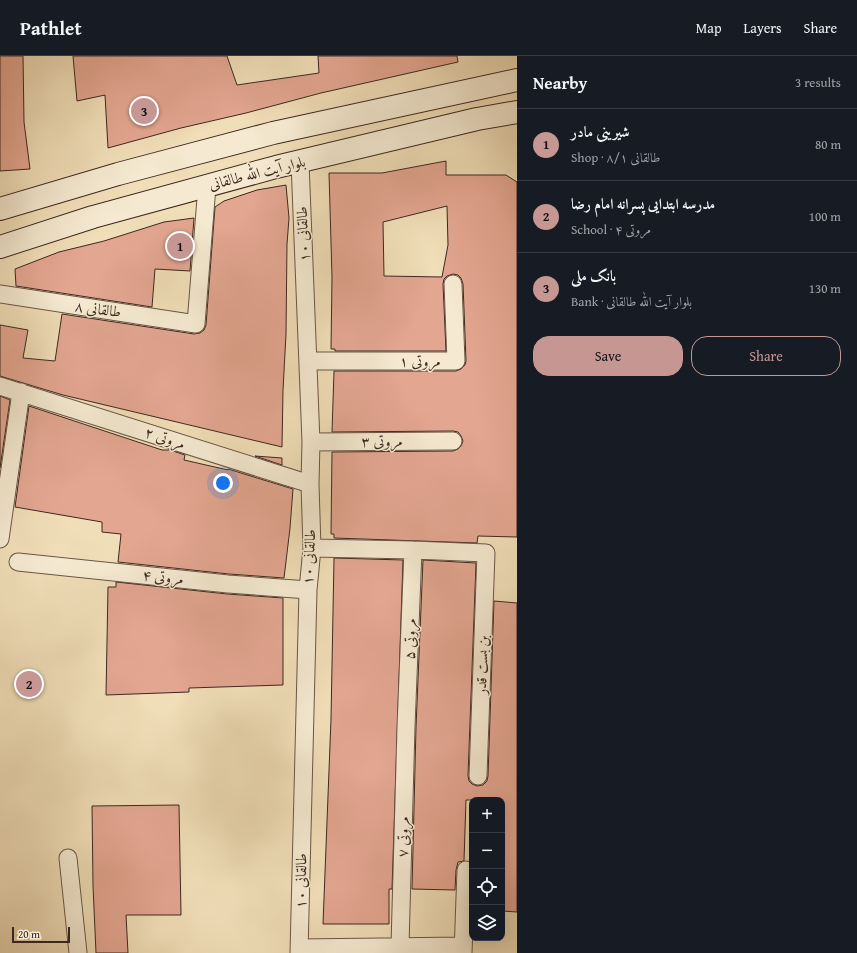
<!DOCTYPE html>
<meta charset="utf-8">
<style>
:root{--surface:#171b24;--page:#20242c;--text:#f1f3f6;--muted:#9ea1a6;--line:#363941;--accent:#c59692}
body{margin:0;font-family:"Gentium Book Plus",Amiri,serif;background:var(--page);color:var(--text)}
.controls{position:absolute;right:12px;bottom:12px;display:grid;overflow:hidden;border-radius:8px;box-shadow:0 4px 16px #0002}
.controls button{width:36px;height:36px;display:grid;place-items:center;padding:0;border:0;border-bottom:1px solid var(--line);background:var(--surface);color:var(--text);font:20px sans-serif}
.scale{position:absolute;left:12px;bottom:10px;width:58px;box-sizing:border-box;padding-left:4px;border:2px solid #3d2820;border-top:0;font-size:11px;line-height:14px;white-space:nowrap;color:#3d2820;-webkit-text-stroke:3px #f5ead1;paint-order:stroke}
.you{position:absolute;left:223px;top:427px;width:14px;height:14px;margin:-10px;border:3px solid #fff;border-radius:50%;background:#1a73e8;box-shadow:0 0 0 6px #1a73e833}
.badge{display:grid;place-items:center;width:26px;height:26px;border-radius:50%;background:var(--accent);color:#111;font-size:13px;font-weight:700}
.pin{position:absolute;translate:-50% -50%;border:2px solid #fff;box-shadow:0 1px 4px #0006}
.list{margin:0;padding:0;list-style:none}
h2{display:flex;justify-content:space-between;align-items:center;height:52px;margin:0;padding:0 16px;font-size:17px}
h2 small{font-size:13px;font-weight:400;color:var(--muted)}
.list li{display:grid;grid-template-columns:26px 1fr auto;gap:12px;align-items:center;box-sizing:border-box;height:72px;padding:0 16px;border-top:1px solid var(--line)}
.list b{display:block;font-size:15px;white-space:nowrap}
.list p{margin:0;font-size:13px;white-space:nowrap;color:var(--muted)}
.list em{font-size:13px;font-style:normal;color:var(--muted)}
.actions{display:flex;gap:8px;padding:12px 16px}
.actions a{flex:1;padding:9px 0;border:1px solid var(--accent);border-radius:16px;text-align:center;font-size:14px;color:var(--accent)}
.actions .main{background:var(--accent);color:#111}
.icon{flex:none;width:22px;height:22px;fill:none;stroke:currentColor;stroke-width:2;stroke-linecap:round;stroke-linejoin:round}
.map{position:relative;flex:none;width:517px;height:897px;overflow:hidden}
header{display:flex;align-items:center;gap:24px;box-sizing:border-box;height:56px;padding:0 20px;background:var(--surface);border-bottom:1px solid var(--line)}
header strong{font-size:19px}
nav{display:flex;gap:22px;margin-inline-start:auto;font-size:14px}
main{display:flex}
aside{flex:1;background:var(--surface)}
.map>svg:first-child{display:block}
.building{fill:#e3a691;stroke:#3d2820;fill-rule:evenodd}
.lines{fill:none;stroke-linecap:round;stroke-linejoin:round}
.street-casing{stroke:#6a5646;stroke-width:19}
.secondary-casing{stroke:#3d2820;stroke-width:24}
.street{stroke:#f5ead1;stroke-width:17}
.secondary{stroke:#f5ead1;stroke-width:22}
.labels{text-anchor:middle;stroke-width:3;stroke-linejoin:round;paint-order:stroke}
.street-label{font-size:15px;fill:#3d2820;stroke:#f5ead1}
</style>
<header>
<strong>Pathlet</strong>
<nav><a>Map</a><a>Layers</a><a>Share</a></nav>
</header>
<main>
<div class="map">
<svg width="517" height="897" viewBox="0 0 517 897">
<rect width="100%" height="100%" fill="#f0deb8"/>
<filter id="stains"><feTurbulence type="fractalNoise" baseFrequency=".005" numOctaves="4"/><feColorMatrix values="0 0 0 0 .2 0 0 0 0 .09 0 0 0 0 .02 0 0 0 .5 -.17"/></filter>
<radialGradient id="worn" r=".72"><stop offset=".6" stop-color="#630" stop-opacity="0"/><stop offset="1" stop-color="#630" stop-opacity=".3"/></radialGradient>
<!-- building -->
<path class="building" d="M0,0h23l1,66 6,47 -30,2z
M73,0h154l10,29 82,-12 -1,-17h139l1,6 -137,31 -75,20 -65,15 -73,20 -3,-53 -28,6z
M446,105v14h60l11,7v355l-39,-1 -1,7 -143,-5v-4h-3l1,-82 121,-1 5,-2 3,-3 2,-5 -2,-5 -3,-4 -5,-1 -121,1 2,-61h122l5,-2 4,-4 1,-4 -3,-77 -2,-6 -3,-3 -5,-1 -6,2 -3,3 -1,5 3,67h-111v-2h-4l1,-72 -3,-104h53zM447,150l1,39 -6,32 -58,-1 -1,-54z
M286,129l3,33 -2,26 -1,90 -3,56 -1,57 -219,-52 -63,-19v-51l28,5 -5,28 32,3 7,-47 132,20 6,-1 4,-3 2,-5 9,-118 9,-6 33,-11z
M194,162l-4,53 -35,-2 -3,38 -136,-21 -1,-17 44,-17 45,-11 60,-19z
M0,340l10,4 -10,68z
M29,350l133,44h8l15,5 -1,5 44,10v-1l65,20 -3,39 -6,50 -55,-4 -111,-12 3,-28 -19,-2v-10l-87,-15z
M255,400l27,2v7z
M334,502l69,2 -11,329h-3v35h-66l8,-205z
M423,504l53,3 -8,213 1,5 3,3 5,2 6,-1 4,-4 1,-5 6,-175 23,2v309l-15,-1v-111h-36l-2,61 -6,1 -2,8 -1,20 -43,-1 4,-162z
M116,526l111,12 56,4v87l-94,3v4l-83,3 2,-108h8z
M179,749l2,110h-55l2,38h-32l-3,-67 -1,-80z"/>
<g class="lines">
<defs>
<path id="street" d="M0,238l196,30 11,-138
M309,305h147l-3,-77
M0,330l310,98
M311,386l142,-1
M0,483l21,-147
M312,492l101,2 73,3 -8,223
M18,506l210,22 80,6
M68,802l10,95
M400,890l6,-219 7,-177
M299,892l164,-2
M299,897l9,-363 4,-42 -2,-64 1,-42 -11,-280
M463,897l3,-83"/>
<path id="secondary" d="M0,153l118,-35 155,-41 244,-53
M0,191l93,-30 183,-50 201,-48 40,-7"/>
</defs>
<!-- street casing -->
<use href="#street" class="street-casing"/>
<!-- secondary casing -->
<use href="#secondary" class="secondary-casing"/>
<!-- street -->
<use href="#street" class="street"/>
<!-- secondary -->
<use href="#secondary" class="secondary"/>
</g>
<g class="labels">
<!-- street labels -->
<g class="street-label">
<text transform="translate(257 117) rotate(-14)" y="5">بلوار آیت الله طالقانی</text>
<text transform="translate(303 178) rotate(-93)" y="5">طالقانی ۱۰</text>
<text transform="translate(98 253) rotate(8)" y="5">طالقانی ۸</text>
<text x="420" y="310">مروتی ۱</text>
<text transform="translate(165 382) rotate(18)" y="5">مروتی ۲</text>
<text x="382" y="390">مروتی ۳</text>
<text transform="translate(309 501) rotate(-87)" y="5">طالقانی ۱۰</text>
<text transform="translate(163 521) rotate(6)" y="5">مروتی ۴</text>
<text transform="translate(410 583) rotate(-88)" y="5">مروتی ۵</text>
<text transform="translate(482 609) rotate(-88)" y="5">بن بست قدر</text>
<text transform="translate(403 781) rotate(-88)" y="5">مروتی ۷</text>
<text transform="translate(301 825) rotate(-89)" y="5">طالقانی ۱۰</text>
</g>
</g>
<rect width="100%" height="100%" filter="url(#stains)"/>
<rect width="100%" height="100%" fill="url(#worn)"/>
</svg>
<div class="controls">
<button>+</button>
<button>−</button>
<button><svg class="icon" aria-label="locate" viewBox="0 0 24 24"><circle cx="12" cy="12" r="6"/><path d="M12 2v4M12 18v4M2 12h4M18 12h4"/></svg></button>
<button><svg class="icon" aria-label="layers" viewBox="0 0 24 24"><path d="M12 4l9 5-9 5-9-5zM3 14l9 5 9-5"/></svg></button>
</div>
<div class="scale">20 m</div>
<div class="you"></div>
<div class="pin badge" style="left:180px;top:190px">1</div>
<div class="pin badge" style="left:29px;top:628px">2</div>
<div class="pin badge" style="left:144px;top:55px">3</div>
</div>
<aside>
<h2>Nearby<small>3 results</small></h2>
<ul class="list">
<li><span class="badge">1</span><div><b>شیرینی مادر</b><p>Shop · طالقانی ۸/۱</p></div><em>80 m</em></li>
<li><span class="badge">2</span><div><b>مدرسه ابتدایی پسرانه امام رضا</b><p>School · مروتی ۴</p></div><em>100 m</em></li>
<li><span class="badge">3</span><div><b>بانک ملی</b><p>Bank · بلوار آیت الله طالقانی</p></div><em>130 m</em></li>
</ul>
<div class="actions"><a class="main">Save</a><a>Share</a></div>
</aside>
</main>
